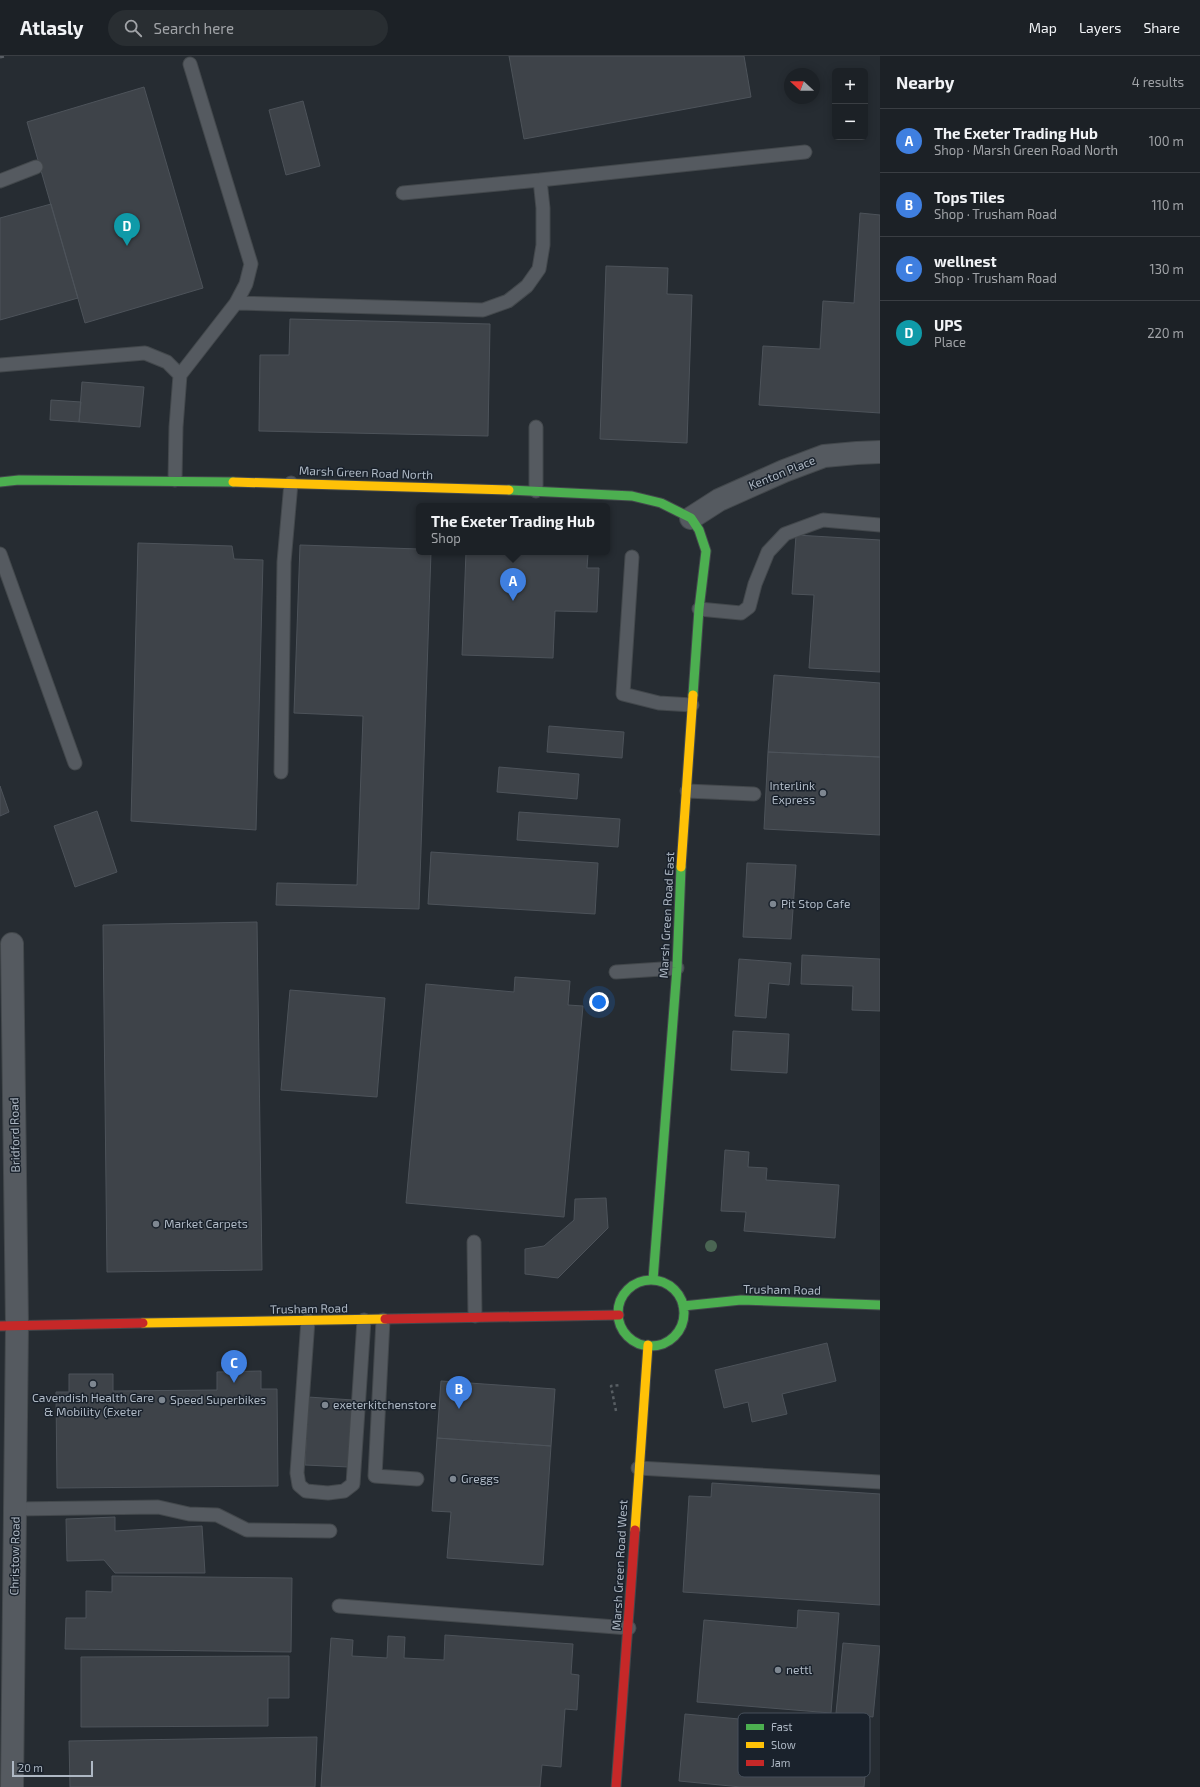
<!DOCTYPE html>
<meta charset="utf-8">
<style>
:root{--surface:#1c2126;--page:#292e32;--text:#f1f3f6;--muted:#a0a3a7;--line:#3a3e43;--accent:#7e8791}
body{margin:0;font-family:"Exo 2",sans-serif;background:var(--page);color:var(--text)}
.controls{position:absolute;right:12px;top:12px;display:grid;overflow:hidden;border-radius:6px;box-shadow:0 2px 10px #0003}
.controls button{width:36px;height:36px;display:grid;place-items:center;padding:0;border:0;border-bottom:1px solid var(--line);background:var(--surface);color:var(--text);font:20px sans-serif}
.compass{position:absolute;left:784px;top:12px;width:36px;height:36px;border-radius:50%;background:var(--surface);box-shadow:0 2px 10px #0003;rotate:291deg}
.scale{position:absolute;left:12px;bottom:10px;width:81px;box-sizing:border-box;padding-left:4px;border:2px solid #aeb8c4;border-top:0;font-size:11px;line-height:14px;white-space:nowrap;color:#aeb8c4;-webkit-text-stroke:3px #1a222c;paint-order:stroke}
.you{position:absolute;left:599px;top:946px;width:14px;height:14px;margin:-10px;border:3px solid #fff;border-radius:50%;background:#1a73e8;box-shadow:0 0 0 6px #1a73e833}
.badge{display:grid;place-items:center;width:26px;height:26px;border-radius:50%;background:var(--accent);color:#fff;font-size:13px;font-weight:700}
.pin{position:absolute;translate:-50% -33px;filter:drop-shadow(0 1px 2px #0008)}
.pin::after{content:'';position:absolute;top:21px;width:14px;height:12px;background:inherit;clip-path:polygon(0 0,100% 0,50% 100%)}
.popup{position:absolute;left:416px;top:447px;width:194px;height:52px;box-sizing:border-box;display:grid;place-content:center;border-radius:6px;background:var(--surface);filter:drop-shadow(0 1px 3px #0005);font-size:13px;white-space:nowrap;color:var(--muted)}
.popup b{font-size:15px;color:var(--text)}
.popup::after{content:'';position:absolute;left:50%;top:100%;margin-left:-8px;border:8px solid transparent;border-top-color:var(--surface)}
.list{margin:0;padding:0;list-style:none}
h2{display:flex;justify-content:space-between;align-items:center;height:52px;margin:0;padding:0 16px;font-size:17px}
h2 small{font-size:13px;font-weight:400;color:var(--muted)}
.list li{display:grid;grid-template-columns:26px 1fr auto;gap:12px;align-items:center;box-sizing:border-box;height:64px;padding:0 16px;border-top:1px solid var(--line)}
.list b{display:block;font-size:15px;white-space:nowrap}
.list p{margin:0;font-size:13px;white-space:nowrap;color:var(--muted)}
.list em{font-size:13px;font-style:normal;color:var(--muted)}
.icon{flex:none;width:22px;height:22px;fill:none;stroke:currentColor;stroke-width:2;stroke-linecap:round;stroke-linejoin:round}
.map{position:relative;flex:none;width:880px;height:1731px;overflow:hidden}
header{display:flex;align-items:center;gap:24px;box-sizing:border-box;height:56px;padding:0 20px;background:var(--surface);border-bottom:1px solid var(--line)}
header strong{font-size:19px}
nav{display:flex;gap:22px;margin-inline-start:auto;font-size:14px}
.search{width:280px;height:36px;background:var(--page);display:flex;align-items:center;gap:10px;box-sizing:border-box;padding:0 14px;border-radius:22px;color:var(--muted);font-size:15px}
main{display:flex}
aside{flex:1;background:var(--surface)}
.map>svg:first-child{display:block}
.building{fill:#3e4349;stroke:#4d535a}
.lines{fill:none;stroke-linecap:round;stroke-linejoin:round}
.lane-casing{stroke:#43484c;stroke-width:15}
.street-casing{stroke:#43484c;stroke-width:24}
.fast-casing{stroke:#43484c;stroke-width:11}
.slow-casing{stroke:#43484c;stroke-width:11}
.jam-casing{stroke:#43484c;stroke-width:11}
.path{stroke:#585e63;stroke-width:2.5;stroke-dasharray:3 3;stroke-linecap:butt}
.lane{stroke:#555a60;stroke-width:13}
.street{stroke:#555a60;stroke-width:22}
.fast{stroke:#4caf50;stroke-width:9}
.slow{stroke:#ffc107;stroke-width:9}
.jam{stroke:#c62828;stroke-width:9}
.rail{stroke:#595e64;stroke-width:3;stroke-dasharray:4 4;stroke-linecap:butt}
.tree{fill:#4a6553}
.poi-dot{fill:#7e8791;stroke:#1a222c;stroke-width:1.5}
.labels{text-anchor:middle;stroke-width:3;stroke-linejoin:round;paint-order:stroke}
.street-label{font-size:12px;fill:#aeb8c4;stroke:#1a222c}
.poi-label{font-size:12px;fill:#aeb8c4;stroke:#1a222c;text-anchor:start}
.key{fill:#1a222c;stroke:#464f5a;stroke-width:1}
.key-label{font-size:11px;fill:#aeb8c4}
</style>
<header>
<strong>Atlasly</strong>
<div class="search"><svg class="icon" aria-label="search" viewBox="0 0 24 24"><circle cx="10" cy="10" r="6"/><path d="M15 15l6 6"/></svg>Search here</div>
<nav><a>Map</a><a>Layers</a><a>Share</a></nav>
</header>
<main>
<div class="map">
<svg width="880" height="1731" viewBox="0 0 880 1731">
<rect width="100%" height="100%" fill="#262c32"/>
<!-- building -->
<path class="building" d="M509,0h235l7,41 -227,42z
M144,31l59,201 -118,35 -58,-201z
M303,45l17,65 -34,9 -17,-65z
M51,148l27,94 -78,22v-102z
M860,157l20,2v198l-121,-8 4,-59 57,3 3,-48 31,2z
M606,210l62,2 -1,26 25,1 -5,148 -87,-4z
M290,263l200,5 -2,112 -229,-5 1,-76h29z
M82,326l62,5 -4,40 -61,-5z
M51,344l30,2 -2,20 -29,-2z
M796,479l84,5v132l-71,-4 5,-73 -22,-1z
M138,487l94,3 2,13 29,1 -7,270 -125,-9z
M300,489l119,4v3h12l-12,357 -143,-4 1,-22 80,2 6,-169 -69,-3z
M466,496l122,2 -1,14h12l-2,44 -42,-1 -2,47 -91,-3z
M774,619l106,8v74l-112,-5z
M549,670l75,6 -2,26 -75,-6z
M768,696l112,5v78l-116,-6z
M499,711l80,7 -2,25 -80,-7z
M0,730l9,26 -9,4z
M97,755l20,61 -42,15 -21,-61z
M519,756l101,7 -2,28 -101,-7z
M431,796l167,11 -3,51 -167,-10z
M747,807l49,2 -5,74 -48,-2z
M257,866l5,348 -155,2 -4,-347z
M802,899l78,4v52l-28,-1 1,-24 -52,-2z
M739,903l52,4 -2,22 -20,-2 -3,35 -31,-2z
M515,921l55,4 -2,24 15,1 -19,211 -158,-14 20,-219 88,8z
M290,934l95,8 -8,99 -96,-7z
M733,975l56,3 -2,39 -56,-3z
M725,1094l24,2 -1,15 19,1 -1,12 73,5 -4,53 -91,-7 2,-19 -25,-1z
M606,1142l2,30 -50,50 -33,-4v-25l19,-3 30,-26 1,-21z
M827,1287l9,38 -54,13 5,20 -35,8 -4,-20 -24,6 -9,-38z
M261,1315v18h16l1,97 -221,2 -1,-96h13v-18h44v17l104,-1v-18z
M441,1325l114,8 -4,57 -114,-8z
M308,1341l45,3 -4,67 -44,-2z
M437,1382l114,8 -8,119 -96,-7 4,-46 -19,-1z
M712,1427l168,11v111l-197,-13 6,-96 22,1z
M115,1461v14l87,-5 3,47h-90l-11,-13 -37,1 -1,-42z
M112,1520l180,2 -1,74 -226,-3 1,-31h20v-27l26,1z
M798,1554l41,3 -8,100 -134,-11 7,-82 93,8z
M445,1579l128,9 -2,30 8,1 -2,35 -12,-1 -4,58 -19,-2 -2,22h-219l10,-149 22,2 -1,16 35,2 1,-22 17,1 -1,21 40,2z
M843,1587l37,3 -7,71 -37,-4z
M289,1600v42h-21v28l-187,1v-70z
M685,1658l184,17 -5,56h-123l-62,-6z
M317,1681l-2,50h-245l-1,-46z"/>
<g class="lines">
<defs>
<path id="lane" d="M0,125l36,-14
M403,137l137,-13 265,-28
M236,247l247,7 25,-9 19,-15 12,-17 4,-24v-37l-3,-28
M0,309l145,-12 22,9 13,13
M175,424l1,-53 4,-52 56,-72 10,-19 5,-20 -61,-200
M536,435v-64
M0,498l75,209
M632,501l-9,137 36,9 33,2
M699,553l42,4 8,-6 6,-23 13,-32 17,-18 38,-14 57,5
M281,716l3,-210 7,-79
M687,735l67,3
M616,916l61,-4
M474,1186l1,74
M308,1264l-11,153 2,12 7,6 22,2 16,-2 9,-7 11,-164
M383,1264l-8,156 42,3
M638,1412l242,14
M15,1453l143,-2 31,7 28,1 30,15 83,1
M339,1550l290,22"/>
<path id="street" d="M691,462l28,-18 65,-29 40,-15 33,-3 23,-1
M12,1731l5,-461 -5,-382"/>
<path id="fast" d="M0,426l19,-2 214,2
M509,434l123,6 29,7 30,15 8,12 7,21 -7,58 -6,86
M653,1224l24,-312 4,-101
M618 1257a33 33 0 1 1 66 0a33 33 0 1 1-66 0Z
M683,1250l58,-6 139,5"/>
<path id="slow" d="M233,426l276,8
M681,811l12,-172
M143,1267l242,-4
M635,1474l13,-185"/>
<path id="jam" d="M385,1263l234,-4
M0,1270l143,-3
M616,1731l19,-257"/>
</defs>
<!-- lane casing -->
<use href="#lane" class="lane-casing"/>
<!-- street casing -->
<use href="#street" class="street-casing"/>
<!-- fast casing -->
<use href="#fast" class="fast-casing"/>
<!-- slow casing -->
<use href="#slow" class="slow-casing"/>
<!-- jam casing -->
<use href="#jam" class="jam-casing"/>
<!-- path -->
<path class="path" d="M616,1355l-5,-25 9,-1"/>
<!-- lane -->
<use href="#lane" class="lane"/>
<!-- street -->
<use href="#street" class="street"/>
<!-- fast -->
<use href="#fast" class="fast"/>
<!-- slow -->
<use href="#slow" class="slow"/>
<!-- jam -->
<use href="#jam" class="jam"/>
<!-- rail -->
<path class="rail" d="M0,1l5,-1"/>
</g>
<!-- trees -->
<circle class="tree" cx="711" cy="1190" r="6"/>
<!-- markers -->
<g class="poi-dot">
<circle cx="823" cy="737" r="4"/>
<circle cx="773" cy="848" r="4"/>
<circle cx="156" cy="1168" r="4"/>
<circle cx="93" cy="1328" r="4"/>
<circle cx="162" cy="1344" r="4"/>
<circle cx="325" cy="1349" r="4"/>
<circle cx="453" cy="1423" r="4"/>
<circle cx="778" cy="1614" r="4"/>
</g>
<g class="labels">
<!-- street labels -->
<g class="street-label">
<text transform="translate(366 417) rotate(2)" y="4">Marsh Green Road North</text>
<text transform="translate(782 417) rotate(-22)" y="4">Kenton Place</text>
<text transform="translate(667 859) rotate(-87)" y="4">Marsh Green Road East</text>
<text transform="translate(15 1079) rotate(-91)" y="4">Bridford Road</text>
<text transform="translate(782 1234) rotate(1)" y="4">Trusham Road</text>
<text transform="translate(309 1253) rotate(-1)" y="4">Trusham Road</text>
<text transform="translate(15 1500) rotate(-89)" y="4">Christow Road</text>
<text transform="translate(620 1509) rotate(-87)" y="4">Marsh Green Road West</text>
</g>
<!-- poi labels -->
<g class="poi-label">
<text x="815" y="734" text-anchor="end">Interlink<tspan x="815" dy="14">Express</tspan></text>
<text x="781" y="852">Pit Stop Cafe</text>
<text x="164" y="1172">Market Carpets</text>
<text x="93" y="1346" text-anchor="middle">Cavendish Health Care<tspan x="93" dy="14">&amp; Mobility (Exeter</tspan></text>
<text x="170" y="1348">Speed Superbikes</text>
<text x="333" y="1353">exeterkitchenstore</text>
<text x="461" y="1427">Greggs</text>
<text x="786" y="1618">nettl</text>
</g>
</g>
<!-- legend -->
<rect x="738" y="1657" width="132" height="64" rx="6" class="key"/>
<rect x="746" y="1668" width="18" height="6" fill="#4caf50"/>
<rect x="746" y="1686" width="18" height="6" fill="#ffc107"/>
<rect x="746" y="1704" width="18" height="6" fill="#c62828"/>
<g class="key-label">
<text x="771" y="1675">Fast</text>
<text x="771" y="1693">Slow</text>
<text x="771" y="1711">Jam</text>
</g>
</svg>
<div class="controls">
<button>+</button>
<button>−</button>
</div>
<svg class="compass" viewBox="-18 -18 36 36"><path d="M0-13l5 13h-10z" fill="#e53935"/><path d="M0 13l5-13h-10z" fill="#a0a3a7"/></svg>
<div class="scale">20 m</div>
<div class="you"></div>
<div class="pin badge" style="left:513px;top:545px;background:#3f7fe0">A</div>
<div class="popup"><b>The Exeter Trading Hub</b>Shop</div>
<div class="pin badge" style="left:459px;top:1353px;background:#3f7fe0">B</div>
<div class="pin badge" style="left:234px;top:1327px;background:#3f7fe0">C</div>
<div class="pin badge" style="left:127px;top:190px;background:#0f9aa8">D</div>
</div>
<aside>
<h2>Nearby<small>4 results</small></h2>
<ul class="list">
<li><span class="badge" style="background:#3f7fe0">A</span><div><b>The Exeter Trading Hub</b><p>Shop · Marsh Green Road North</p></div><em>100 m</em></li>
<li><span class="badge" style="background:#3f7fe0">B</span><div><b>Tops Tiles</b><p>Shop · Trusham Road</p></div><em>110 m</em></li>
<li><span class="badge" style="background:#3f7fe0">C</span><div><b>wellnest</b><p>Shop · Trusham Road</p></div><em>130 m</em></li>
<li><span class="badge" style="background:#0f9aa8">D</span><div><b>UPS</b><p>Place</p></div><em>220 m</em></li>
</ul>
</aside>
</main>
